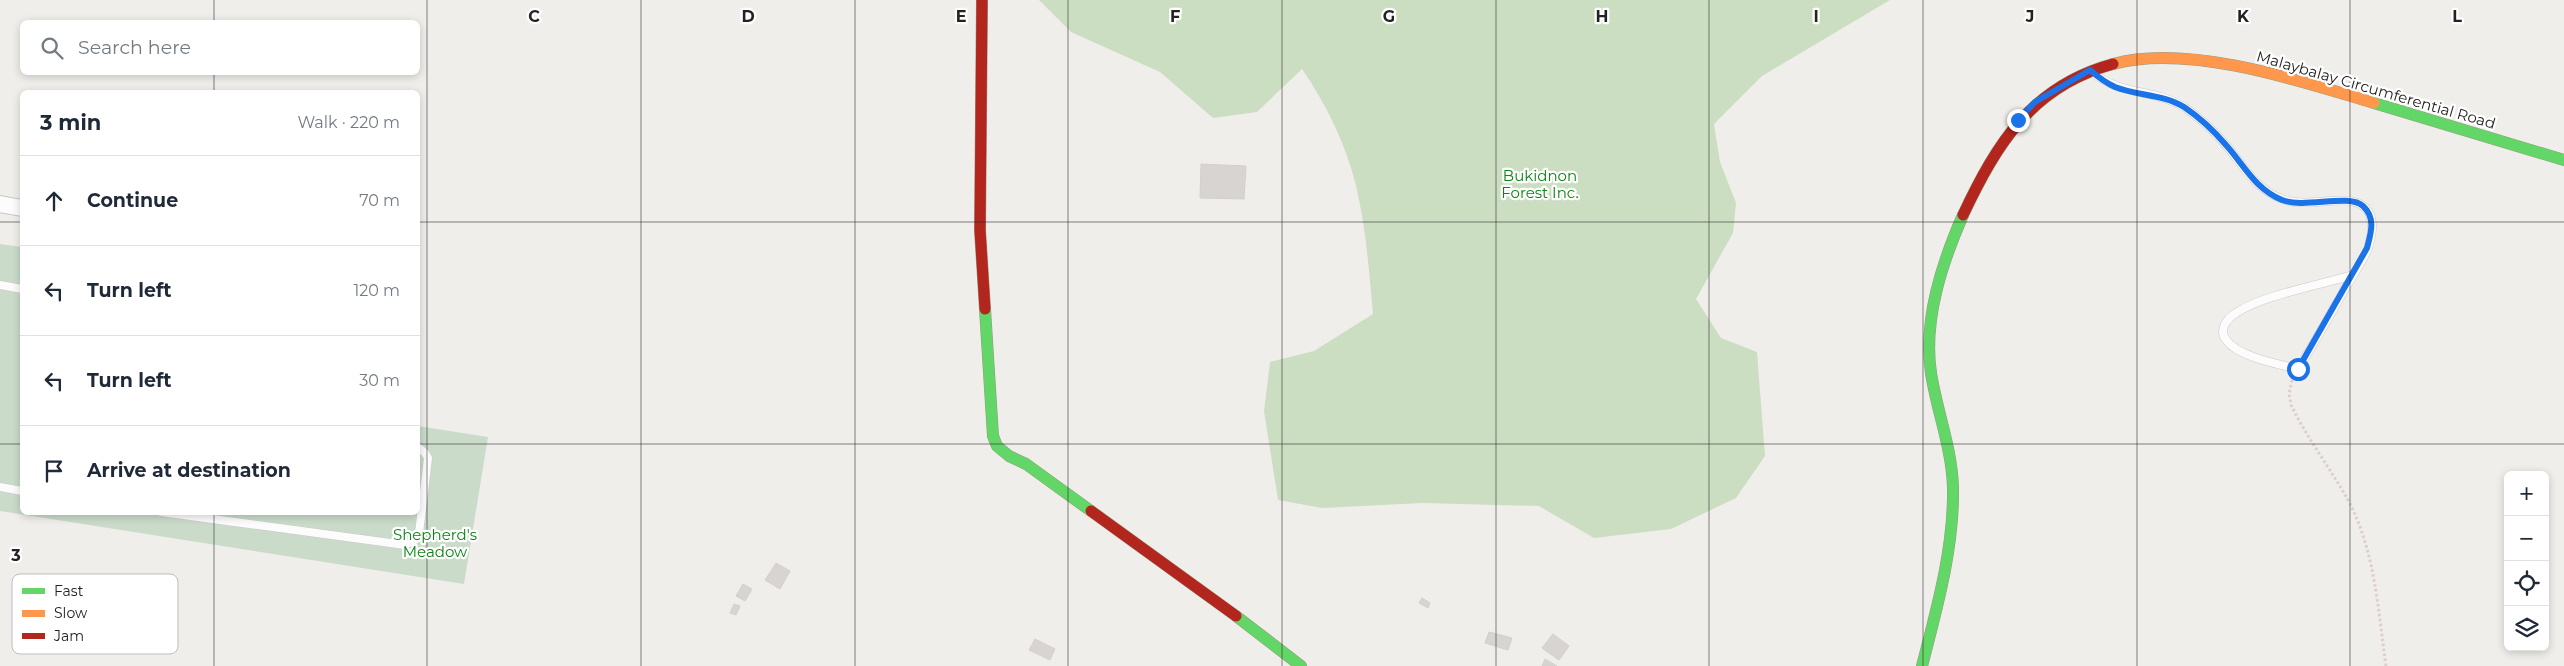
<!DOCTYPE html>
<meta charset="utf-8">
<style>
:root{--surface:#fff;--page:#f2f2f3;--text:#1f2937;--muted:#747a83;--line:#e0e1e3}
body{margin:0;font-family:Montserrat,sans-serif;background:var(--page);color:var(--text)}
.controls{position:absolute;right:15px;bottom:15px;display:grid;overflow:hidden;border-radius:8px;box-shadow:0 2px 8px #0003}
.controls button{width:45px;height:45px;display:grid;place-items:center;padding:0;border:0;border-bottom:1px solid var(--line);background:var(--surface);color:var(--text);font:25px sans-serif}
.stop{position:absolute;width:15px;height:15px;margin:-11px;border:4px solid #1a73e8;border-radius:50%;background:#fff}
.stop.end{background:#1a73e8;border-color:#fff;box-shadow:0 1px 5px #0008}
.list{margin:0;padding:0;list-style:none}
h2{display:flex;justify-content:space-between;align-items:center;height:65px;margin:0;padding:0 20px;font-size:21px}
h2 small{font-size:16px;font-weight:400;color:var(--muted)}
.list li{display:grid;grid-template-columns:32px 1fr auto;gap:15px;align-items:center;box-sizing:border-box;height:90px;padding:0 20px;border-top:1px solid var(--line)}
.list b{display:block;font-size:19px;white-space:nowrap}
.list em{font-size:16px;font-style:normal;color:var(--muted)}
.icon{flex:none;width:28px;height:28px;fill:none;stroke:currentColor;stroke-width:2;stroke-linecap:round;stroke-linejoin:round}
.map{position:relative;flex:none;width:2564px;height:666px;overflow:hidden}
.search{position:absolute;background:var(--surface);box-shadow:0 2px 8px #0003;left:20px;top:20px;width:400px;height:55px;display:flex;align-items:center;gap:12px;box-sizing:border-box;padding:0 18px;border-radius:8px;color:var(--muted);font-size:19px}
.panel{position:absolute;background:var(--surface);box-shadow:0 2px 8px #0003;left:20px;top:90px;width:400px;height:425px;border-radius:8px}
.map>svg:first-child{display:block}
.forest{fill:#cbdec1}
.cemetery{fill:#cadbca}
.building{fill:#d7d4d2;stroke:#d3d0cc}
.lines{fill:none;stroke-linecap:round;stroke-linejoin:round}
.lane-casing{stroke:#c9c8c7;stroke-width:9}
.street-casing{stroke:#c9c8c7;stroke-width:18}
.fast-casing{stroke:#999a82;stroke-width:12}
.slow-casing{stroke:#999a82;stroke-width:12}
.jam-casing{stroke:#999a82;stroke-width:12}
.path{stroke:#dccecd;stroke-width:3;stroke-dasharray:2.5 2.5;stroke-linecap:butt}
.lane{stroke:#fdfcfc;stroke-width:8}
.street{stroke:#fdfcfc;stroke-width:16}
.fast{stroke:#63d668;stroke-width:11}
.slow{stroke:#ff974d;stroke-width:11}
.jam{stroke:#b3261e;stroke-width:11}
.route{stroke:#1a73e8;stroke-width:6}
.grid{fill:none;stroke:#222;stroke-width:1;stroke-opacity:0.55}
.labels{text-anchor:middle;stroke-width:4.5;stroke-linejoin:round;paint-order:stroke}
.street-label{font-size:15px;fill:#222;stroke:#fff}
.park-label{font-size:15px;fill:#0c8416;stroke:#fff}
.key{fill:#fff;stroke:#bdbdbd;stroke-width:1}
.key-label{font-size:14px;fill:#222}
.grid-label{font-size:16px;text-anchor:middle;font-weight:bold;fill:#222;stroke:#fff;stroke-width:4.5;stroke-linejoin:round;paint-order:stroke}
</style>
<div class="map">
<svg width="2564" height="666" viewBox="0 0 2564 666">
<rect width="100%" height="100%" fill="#f0eeeb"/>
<!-- forest -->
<path class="forest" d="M1039,0h851l-128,76 -48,48 6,38 16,41 -3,30 -37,66 25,39 36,14 8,104 -29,42 -65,31 -77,9 -55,-32 -117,-3 -100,5 -44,-8 -14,-89 6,-49 44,-11 59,-37c-4,-43 -7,-87 -17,-128 -10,-42 -30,-82 -54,-117l-45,43 -44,6 -53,-46 -89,-40z"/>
<!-- cemetery -->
<path class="cemetery" d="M0,244l22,3v265h396v-86l70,11 -24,147 -464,-73z"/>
<!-- building -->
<path class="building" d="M1201,164l45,2 -2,33 -44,-1z
M776,563l14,8 -10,18 -15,-9z
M743,584l9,5 -7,12 -9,-5z
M1422,598l8,5 -2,5 -9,-5z
M734,604l6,2 -4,9 -6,-2z
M1489,632l23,6 -4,12 -23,-7z
M1553,634l16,12 -10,14 -17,-12z
M1035,639l20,10 -5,11 -21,-10z
M1545,659l12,7h-15z"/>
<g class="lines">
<defs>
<path id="lane" d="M2093,73c29,23 62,16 91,34 15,10 30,24 42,38 17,20 29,44 56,54 25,10 59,-5 78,5 16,8 13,29 8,44 -5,13 -15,27 -22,39 -16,28 -31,55 -48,82 -19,-5 -59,-12 -71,-28 -9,-10 -1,-22 9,-28 24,-17 87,-29 117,-38
M0,285l22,4
M0,487l22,4
M161,512l244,33 10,-5 4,-7 9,-75 -3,-5 -7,-6"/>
<path id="street" d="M0,204l22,4"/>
<path id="fast" d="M2374,103l190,57
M985,309l8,127 4,10 12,10 17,8 65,47
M1236,616l65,50
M1922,666c15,-58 32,-118 31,-178 -1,-40 -16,-76 -22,-115 -8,-53 11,-110 32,-158"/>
<path id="slow" d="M2113,64c75,-21 188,17 261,39"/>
<path id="jam" d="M982,0l-2,230 5,79
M1963,215c34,-72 69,-129 150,-151
M1091,511l145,105"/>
</defs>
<!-- lane casing -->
<use href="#lane" class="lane-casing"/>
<!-- street casing -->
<use href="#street" class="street-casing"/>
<!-- fast casing -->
<use href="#fast" class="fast-casing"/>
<!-- slow casing -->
<use href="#slow" class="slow-casing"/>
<!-- jam casing -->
<use href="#jam" class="jam-casing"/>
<!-- path -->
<path class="path" d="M2292,380l-3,14 2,11c16,33 39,63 57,95 27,50 30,110 38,166"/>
<!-- lane -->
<use href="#lane" class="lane"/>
<!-- street -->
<use href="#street" class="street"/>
<!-- fast -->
<use href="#fast" class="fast"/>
<!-- slow -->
<use href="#slow" class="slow"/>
<!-- jam -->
<use href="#jam" class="jam"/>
</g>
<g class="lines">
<!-- route -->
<path class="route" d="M2018,120l17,-18 55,-32c8,7 16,13 25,17 23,9 48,7 69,20 15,10 30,24 42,38 18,20 29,44 56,55 23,9 67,-7 81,6 13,12 8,27 4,42l-69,121"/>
</g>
<!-- grid -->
<path class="grid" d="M214,0v22M427,0v666M641,0v666M855,0v666M1068,0v666M1282,0v666M1496,0v666M1709,0v666M1923,0v666M2137,0v666M2350,0v666M214,72v20M0,222h22M418,222h2146M0,444h22M418,444h2146M214,512v154"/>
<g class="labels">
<!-- street labels -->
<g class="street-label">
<text transform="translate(2376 90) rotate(16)" y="5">Malaybalay Circumferential Road</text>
</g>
<!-- park labels -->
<g class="park-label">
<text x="1540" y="181">Bukidnon<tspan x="1540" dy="17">Forest Inc.</tspan></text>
<text x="435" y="540">Shepherd's<tspan x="435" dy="17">Meadow</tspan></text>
</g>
</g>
<!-- legend -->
<rect x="12" y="574" width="166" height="80" rx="8" class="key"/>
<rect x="22" y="588" width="23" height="6" fill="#63d668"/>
<rect x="22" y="610" width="23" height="7" fill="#ff974d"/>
<rect x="22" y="633" width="23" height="6" fill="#b3261e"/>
<g class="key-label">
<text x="54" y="596">Fast</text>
<text x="54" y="618">Slow</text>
<text x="54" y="641">Jam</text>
</g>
<g class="grid-label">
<text x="534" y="22">C</text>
<text x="748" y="22">D</text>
<text x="961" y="22">E</text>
<text x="1175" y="22">F</text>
<text x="1389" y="22">G</text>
<text x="1602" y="22">H</text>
<text x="1816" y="22">I</text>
<text x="2030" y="22">J</text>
<text x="2243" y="22">K</text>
<text x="2457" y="22">L</text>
<text x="16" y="561">3</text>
</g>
</svg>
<div class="controls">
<button>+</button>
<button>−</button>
<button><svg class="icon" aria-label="locate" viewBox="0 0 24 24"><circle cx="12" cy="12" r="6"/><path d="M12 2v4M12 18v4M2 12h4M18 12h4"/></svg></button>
<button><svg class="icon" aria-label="layers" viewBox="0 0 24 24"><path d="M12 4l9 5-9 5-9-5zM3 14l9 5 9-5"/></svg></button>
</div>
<div class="stop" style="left:2298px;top:369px"></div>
<div class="stop end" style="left:2018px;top:120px"></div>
<div class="search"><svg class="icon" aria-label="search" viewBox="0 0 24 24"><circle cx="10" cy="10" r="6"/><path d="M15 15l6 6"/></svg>Search here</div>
<section class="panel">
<h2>3 min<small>Walk · 220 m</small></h2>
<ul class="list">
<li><svg class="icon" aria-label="ahead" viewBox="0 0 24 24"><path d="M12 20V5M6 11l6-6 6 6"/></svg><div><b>Continue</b></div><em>70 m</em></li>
<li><svg class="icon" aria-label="left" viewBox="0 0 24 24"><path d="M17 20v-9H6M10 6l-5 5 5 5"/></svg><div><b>Turn left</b></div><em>120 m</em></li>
<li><svg class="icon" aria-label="left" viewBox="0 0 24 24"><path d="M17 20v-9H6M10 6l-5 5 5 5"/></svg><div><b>Turn left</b></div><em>30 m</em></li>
<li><svg class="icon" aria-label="arrive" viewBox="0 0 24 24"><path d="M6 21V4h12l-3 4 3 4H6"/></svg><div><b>Arrive at destination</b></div></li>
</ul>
</section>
</div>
